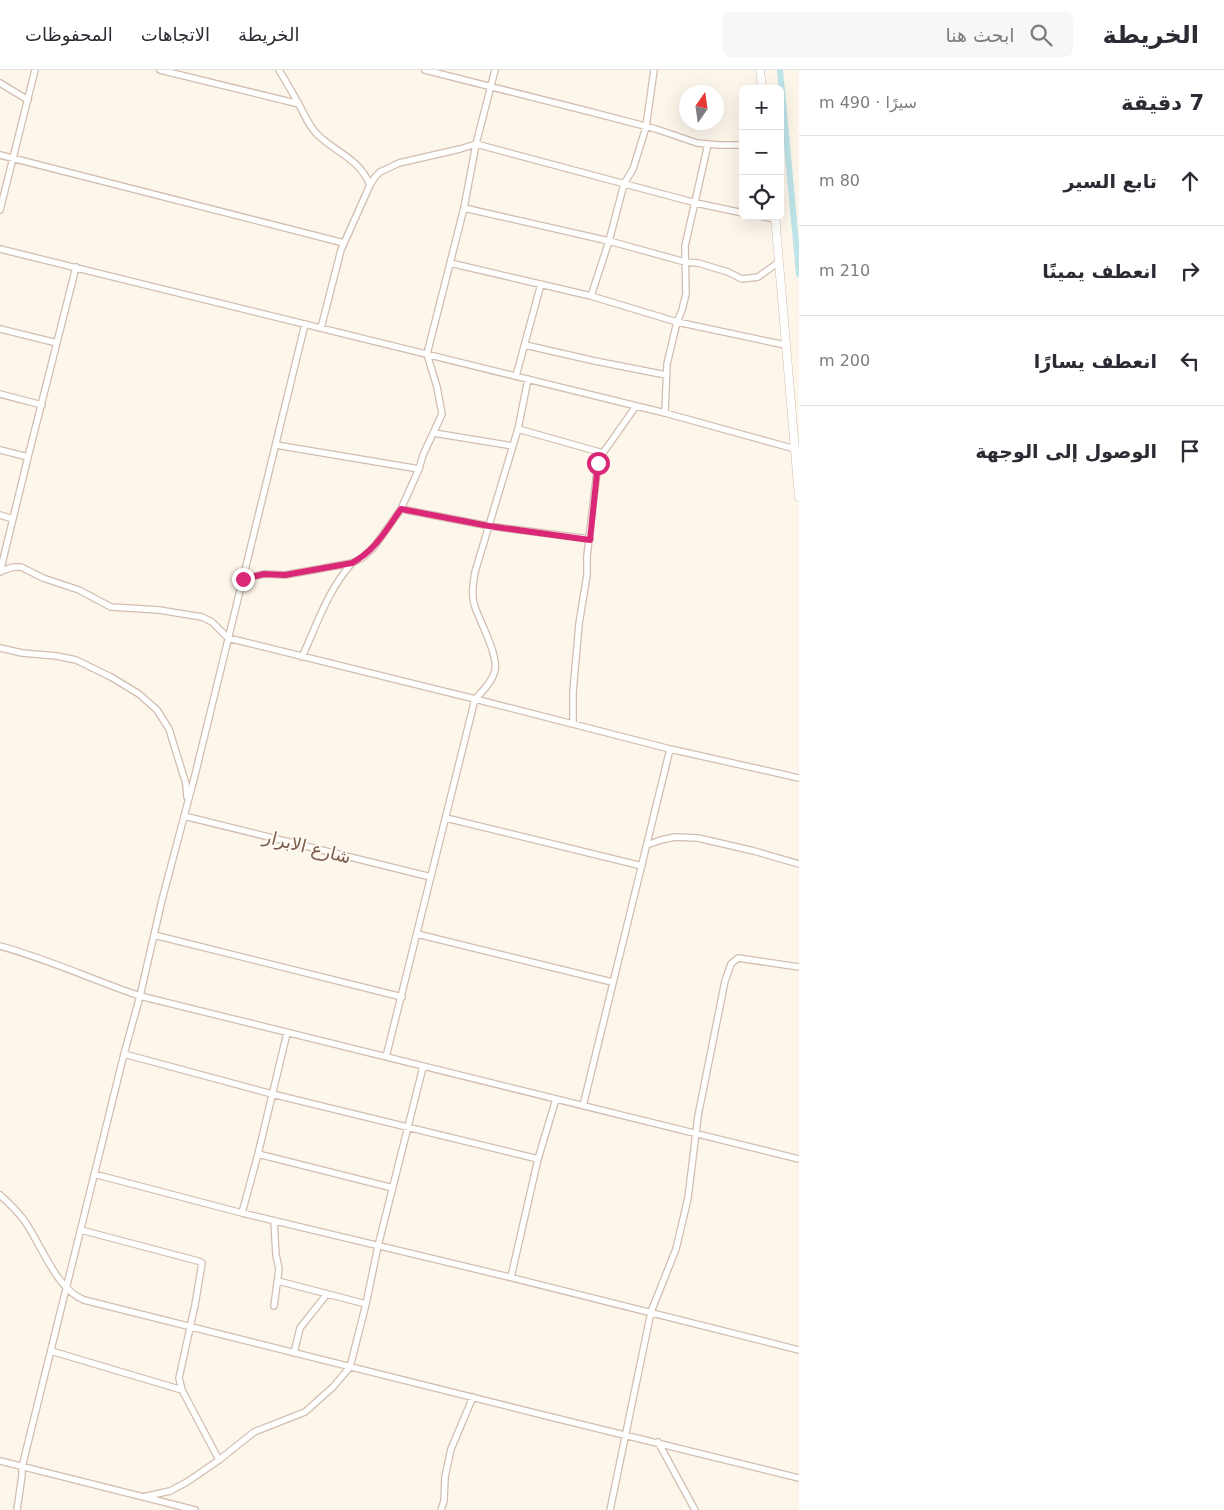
<!DOCTYPE html>
<html lang="ar">
<meta charset="utf-8">
<style>
:root{--surface:#fff;--page:#f7f7f7;--text:#2b2b33;--muted:#7c7c81;--line:#e1e1e2}
body{margin:0;font-family:"DejaVu Sans","Noto Naskh Arabic",sans-serif;background:var(--page);color:var(--text);direction:rtl}
.controls{position:absolute;right:15px;top:15px;display:grid;overflow:hidden;border-radius:8px;box-shadow:0 5px 20px #0002}
.controls button{width:45px;height:45px;display:grid;place-items:center;padding:0;border:0;border-bottom:1px solid var(--line);background:var(--surface);color:var(--text);font:25px sans-serif}
.compass{position:absolute;left:679px;top:15px;width:45px;height:45px;border-radius:50%;background:var(--surface);box-shadow:0 5px 20px #0002;rotate:13deg}
.stop{position:absolute;width:15px;height:15px;margin:-11px;border:4px solid #db2777;border-radius:50%;background:#fff}
.stop.end{background:#db2777;border-color:#fff;box-shadow:0 1px 5px #0008}
.list{margin:0;padding:0;list-style:none}
h2{display:flex;justify-content:space-between;align-items:center;height:65px;margin:0;padding:0 20px;font-size:21px}
h2 small{font-size:16px;font-weight:400;color:var(--muted)}
.list li{display:grid;grid-template-columns:32px 1fr auto;gap:15px;align-items:center;box-sizing:border-box;height:90px;padding:0 20px;border-top:1px solid var(--line)}
.list b{display:block;font-size:19px;white-space:nowrap}
.list em{font-size:16px;font-style:normal;color:var(--muted)}
.icon{flex:none;width:28px;height:28px;fill:none;stroke:currentColor;stroke-width:2;stroke-linecap:round;stroke-linejoin:round}
.map{position:relative;flex:none;width:799px;height:1440px;overflow:hidden;direction:ltr}
header{display:flex;align-items:center;gap:30px;box-sizing:border-box;height:70px;padding:0 25px;background:var(--surface);border-bottom:1px solid var(--line)}
header strong{font-size:24px}
nav{display:flex;gap:28px;margin-inline-start:auto;font-size:18px}
.search{width:350px;height:45px;background:var(--page);display:flex;align-items:center;gap:12px;box-sizing:border-box;padding:0 18px;border-radius:8px;color:var(--muted);font-size:19px}
main{display:flex}
aside{flex:1;background:var(--surface)}
.map>svg:first-child{display:block}
.lines{fill:none;stroke-linecap:round;stroke-linejoin:round}
.canal{stroke:#bde4e9;stroke-width:6}
.minor-casing{stroke:#d2bdaf;stroke-width:8}
.tertiary-casing{stroke:#d2bdaf;stroke-width:9}
.minor{stroke:#fff;stroke-width:5.5}
.tertiary{stroke:#fff;stroke-width:8}
.route{stroke:#db2777;stroke-width:6}
.labels{text-anchor:middle;stroke-width:4;stroke-linejoin:round;paint-order:stroke}
.street-label{font-size:18px;fill:#7b5b4b;stroke:#fffaf2}
</style>
<header>
<strong>الخريطة</strong>
<div class="search"><svg class="icon" aria-label="search" viewBox="0 0 24 24"><circle cx="10" cy="10" r="6"/><path d="M15 15l6 6"/></svg>ابحث هنا</div>
<nav><a>الخريطة</a><a>الاتجاهات</a><a>المحفوظات</a></nav>
</header>
<main>
<aside>
<h2>7 دقيقة<small>سيرًا · 490 m</small></h2>
<ul class="list">
<li><svg class="icon" aria-label="ahead" viewBox="0 0 24 24"><path d="M12 20V5M6 11l6-6 6 6"/></svg><div><b>تابع السير</b></div><em>80 m</em></li>
<li><svg class="icon" aria-label="right" viewBox="0 0 24 24"><path d="M7 20v-9h11M14 6l5 5-5 5"/></svg><div><b>انعطف يمينًا</b></div><em>210 m</em></li>
<li><svg class="icon" aria-label="left" viewBox="0 0 24 24"><path d="M17 20v-9H6M10 6l-5 5 5 5"/></svg><div><b>انعطف يسارًا</b></div><em>200 m</em></li>
<li><svg class="icon" aria-label="arrive" viewBox="0 0 24 24"><path d="M6 21V4h12l-3 4 3 4H6"/></svg><div><b>الوصول إلى الوجهة</b></div></li>
</ul>
</aside>
<div class="map">
<svg width="799" height="1440" viewBox="0 0 799 1440">
<rect width="100%" height="100%" fill="#fdf6eb"/>
<g class="lines">
<!-- canal -->
<path class="canal" d="M780,0l19,204"/>
<defs>
<path id="minor" d="M160,0l139,34
M279,0c6,10 12,20 18,31 7,12 12,27 23,36 19,17 39,22 50,48
M425,0l170,43 61,16 41,14 22,2h24
M0,13l28,17
M0,85l344,88
M464,138l145,33 76,21 13,1 30,9 14,7 16,-2 21,-15
M0,140l35,-140
M760,146l15,3
M0,179l665,164 130,36
M450,193l141,33 86,26 108,23
M591,226l18,-55 15,-57 9,-15 13,-42 8,-57
M321,258l20,-78 29,-65 5,-8 5,-5 19,-9 61,-14 16,-5 220,59 47,10
M0,259l57,14
M525,275l70,16 71,14
M516,306l25,-92
M0,324l42,11
M665,343l2,-49 10,-42 5,-12 4,-16 -1,-48 23,-102
M518,359l85,24
M434,363l79,13
M276,375l143,24
M0,380l28,7
M401,439l88,17 101,13
M0,445l13,4
M1,501l13,-4h7l22,11 36,12 32,17 48,3 43,7 10,5 16,16 247,61 195,50 129,29
M0,502l28,-115 48,-190
M243,509l21,-5 21,1 67,-12 10,-5 12,-11 27,-38 18,-40 4,-14 19,-41 -5,-27 -10,-33 37,-146 12,-64 19,-74
M0,578l22,5 35,3 19,4 35,17 28,17 18,16 12,19 17,55 1,13
M302,587c15,-33 26,-67 50,-94
M573,654v-32l6,-68 8,-49v-19l11,-93 5,-10 33,-47
M184,746l247,61
M446,748l196,48
M647,775l14,-5 14,-3 23,1 56,13 45,13
M417,864l195,48
M154,865l248,62
M0,876c48,13 93,34 140,50l659,163
M124,984l148,40 266,65
M386,987l89,-358c7,-7 18,-18 20,-29 3,-16 -15,-48 -20,-63 -4,-11 -2,-23 0,-35l43,-143 10,-50
M583,1036l87,-357
M258,1084l135,34
M94,1104l148,39 263,63 294,74
M0,1125c9,8 17,16 24,25 17,24 32,69 60,80l467,117 248,61
M242,1143l16,-59 29,-121
M81,1160l117,31 4,2 -7,42 -16,73 3,12 37,70
M511,1207l27,-118 18,-60
M278,1211l88,23
M274,1236l5,-37 -3,-14 -2,-34
M51,1281l131,39
M294,1283l6,-25 27,-34
M658,1372l37,68
M0,1391l195,49
M143,1427l27,-6 17,-9 32,-22 35,-28 51,-20 28,-25 17,-20 16,-63 12,-58 45,-179
M17,1440l5,-35v-8l102,-413 16,-58 22,-96 33,-125 110,-451
M441,1440l3,-9 1,-24 6,-28 22,-52
M610,1440l41,-198 25,-63 12,-51 10,-82 27,-135 6,-17 7,-6 61,9"/>
<path id="tertiary" d="M760,0l2,19
M775,146l24,281"/>
</defs>
<!-- minor casing -->
<use href="#minor" class="minor-casing"/>
<!-- tertiary casing -->
<use href="#tertiary" class="tertiary-casing"/>
<!-- minor -->
<use href="#minor" class="minor"/>
<!-- tertiary -->
<use href="#tertiary" class="tertiary"/>
</g>
<g class="lines">
<!-- route -->
<path class="route" d="M243,509l21,-5 21,1 67,-12c23,-12 34,-33 49,-54l88,17 101,14 8,-77"/>
</g>
<g class="labels">
<!-- street labels -->
<g class="street-label">
<text transform="translate(307 777) rotate(14)" y="6">شارع الابرار</text>
</g>
</g>
</svg>
<div class="controls">
<button>+</button>
<button>−</button>
<button><svg class="icon" aria-label="locate" viewBox="0 0 24 24"><circle cx="12" cy="12" r="6"/><path d="M12 2v4M12 18v4M2 12h4M18 12h4"/></svg></button>
</div>
<svg class="compass" viewBox="-18 -18 36 36"><path d="M0-13l5 13h-10z" fill="#e53935"/><path d="M0 13l5-13h-10z" fill="#7c7c81"/></svg>
<div class="stop" style="left:598px;top:393px"></div>
<div class="stop end" style="left:243px;top:509px"></div>
</div>
</main>
